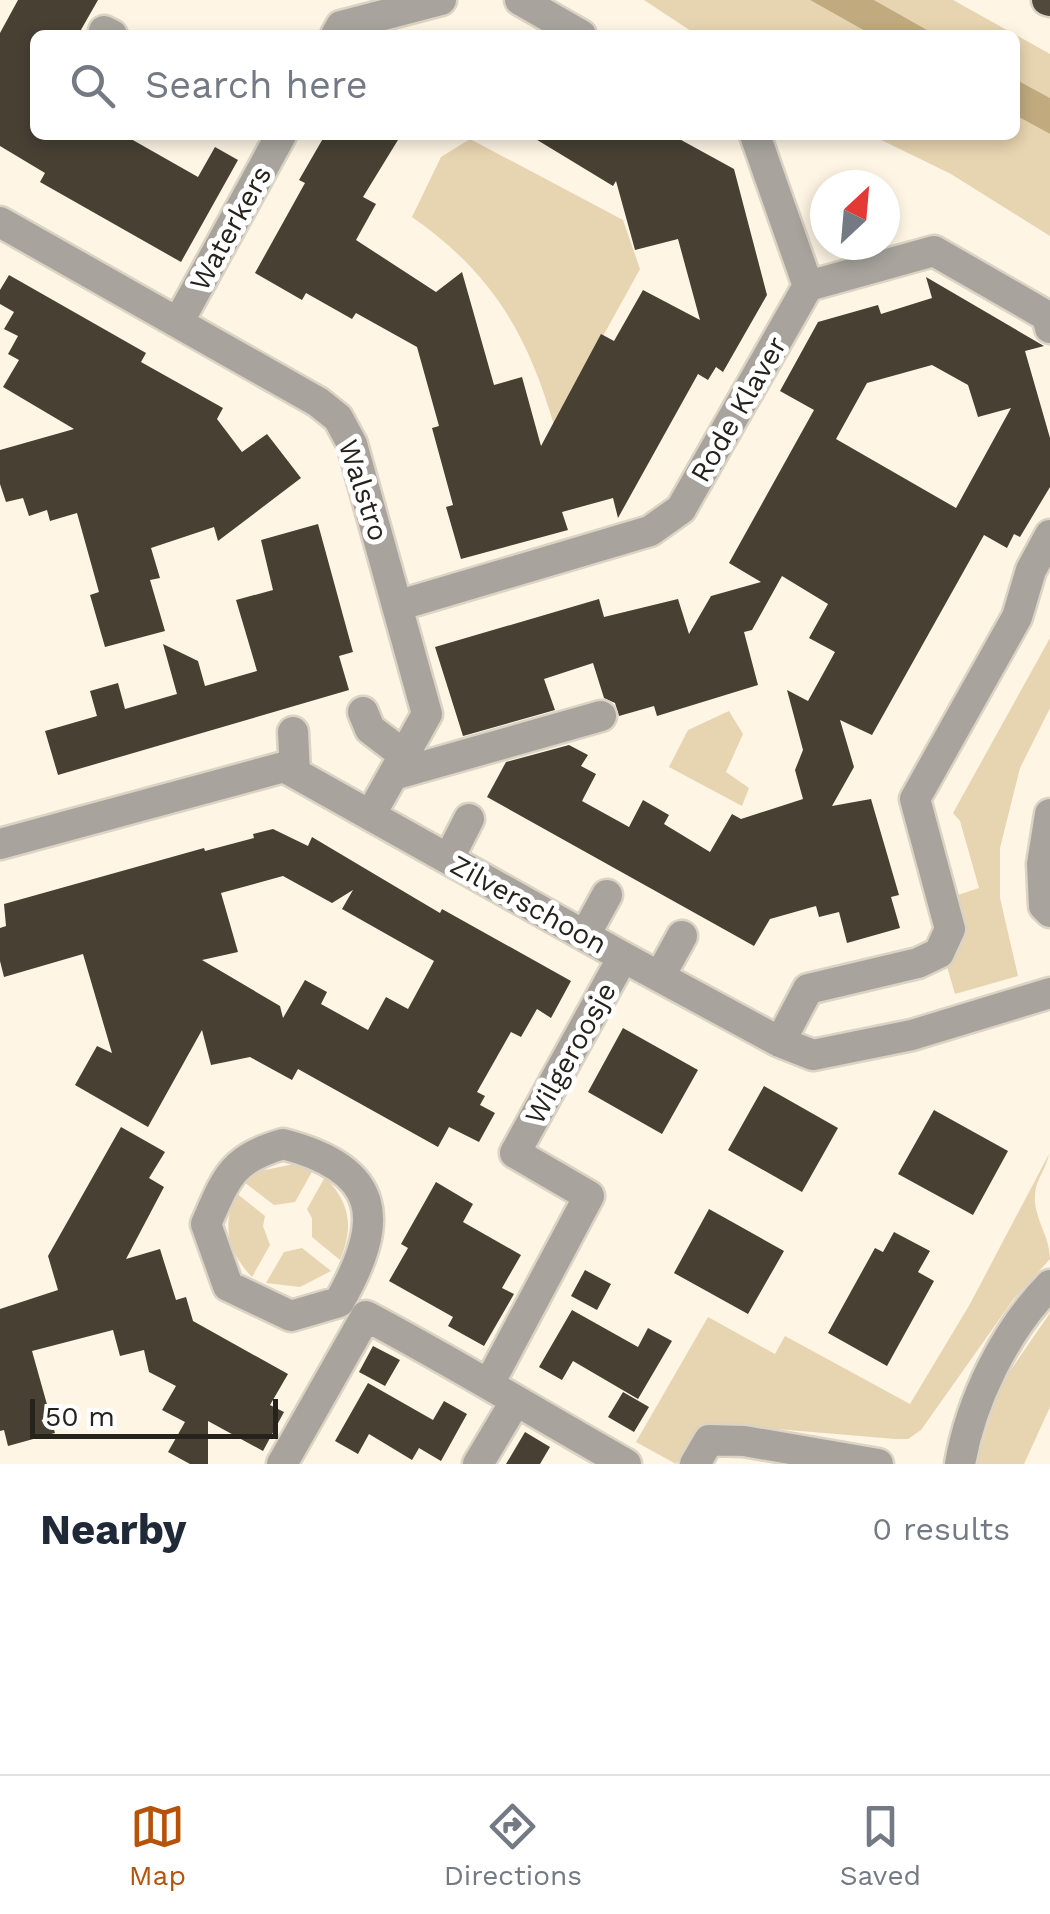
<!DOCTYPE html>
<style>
:root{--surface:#fff;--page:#f6f6f7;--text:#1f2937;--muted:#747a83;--line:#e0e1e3;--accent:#b45309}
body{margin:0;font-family:"Work Sans",sans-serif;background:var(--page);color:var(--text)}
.compass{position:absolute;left:810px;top:170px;width:90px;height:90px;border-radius:50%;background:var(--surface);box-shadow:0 5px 15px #0003;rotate:26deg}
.scale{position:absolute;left:30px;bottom:25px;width:248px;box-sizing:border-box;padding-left:10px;border:5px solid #26231d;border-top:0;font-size:28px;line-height:35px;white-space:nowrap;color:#26231d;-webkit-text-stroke:8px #fff;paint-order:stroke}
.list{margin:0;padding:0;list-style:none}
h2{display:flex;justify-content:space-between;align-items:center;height:130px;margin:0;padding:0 40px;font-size:42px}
h2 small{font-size:32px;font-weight:400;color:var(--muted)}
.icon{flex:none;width:55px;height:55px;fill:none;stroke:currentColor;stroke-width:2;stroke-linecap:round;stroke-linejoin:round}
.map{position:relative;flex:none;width:1050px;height:1464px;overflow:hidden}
.search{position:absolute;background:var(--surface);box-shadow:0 5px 15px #0003;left:30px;right:30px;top:30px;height:110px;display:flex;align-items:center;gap:25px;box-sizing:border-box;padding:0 35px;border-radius:15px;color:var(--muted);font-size:38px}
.sheet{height:310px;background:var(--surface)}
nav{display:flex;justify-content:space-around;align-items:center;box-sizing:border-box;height:140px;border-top:2px solid var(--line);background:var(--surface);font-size:28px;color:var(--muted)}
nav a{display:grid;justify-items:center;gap:5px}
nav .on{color:var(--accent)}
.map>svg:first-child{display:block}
.green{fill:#e7d4b0}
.water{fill:#c0aa7e}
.building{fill:#474033;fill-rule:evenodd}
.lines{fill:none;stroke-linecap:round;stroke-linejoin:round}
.minor-casing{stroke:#dbd3c4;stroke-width:35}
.highway-casing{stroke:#dbd3c4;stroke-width:35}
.minor{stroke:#a8a49d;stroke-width:30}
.highway{stroke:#514a3c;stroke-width:30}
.labels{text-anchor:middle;stroke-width:10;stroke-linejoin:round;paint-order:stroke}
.street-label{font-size:28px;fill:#26231d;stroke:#fff}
</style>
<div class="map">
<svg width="1050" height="1464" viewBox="0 0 1050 1464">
<rect width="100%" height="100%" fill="#fef5e4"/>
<!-- green -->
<path class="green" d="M644,0h166l62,35h-175z
M874,0h79l97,54v44l-35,-19v-44h-79z
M1015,115l35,19v102l-99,-62 -80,-39h144z
M470,139l153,81 17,49 -86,156c-27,-92 -62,-152 -142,-208l29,-60z
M1050,638v70l-30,60 -20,80v50l18,78 -63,18 -10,-34 7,-63 27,-9 -19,-67 -7,-8z
M729,711l14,23 -17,38 23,16 -7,18 -73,-39 19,-37z
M1049,1154c-2,13 -13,25 -14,40 -2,24 15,41 15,65l-37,41 -92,130 -13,9h-13l-189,-16 -11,8 -19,33 -40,-22 72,-125 67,37 10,-18 125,68 60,-100z
M294,1164l19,6 -18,32 -21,3 -30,-23 16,-11z
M325,1177c25,26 29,50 15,83l-28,-23v-19l-5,-9z
M236,1193l29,23 -2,10 7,19 -18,32c-25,-26 -30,-51 -16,-84z
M302,1248l29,23 -31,16 -34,-4 18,-31z
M1050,1313v94l-26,57h-48l23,-77z"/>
<!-- water -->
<path class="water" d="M810,0h64l62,35h-64z
M1015,79l35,19v36l-35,-19z"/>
<!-- building -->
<path class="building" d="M18,0h80l-20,35h-43v100h89l74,42 17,-30 23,13 -57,102 -141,-80 5,-9 -45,-27v-113z
M325,135h76l-38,62 13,7 -20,36 80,52 26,-20 32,113 28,-8 19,69 60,-112 13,7 29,-51 57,30 -22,-81 -43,11 -19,-69 -3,5 -84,-51h143l62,34 33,126 -44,77 -7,-5 -8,13 -10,-6 -80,144 -5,-20 -51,14 6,18 -107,29 -15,-52 7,-2 -21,-77 7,-2 -22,-79 -61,-34 -4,6 -46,-26 -4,7 -47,-27 50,-90 -6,-3z
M9,275l137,78 -5,9 82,46 -6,11 25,33 25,-18 34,44 -83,63 -4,-14 -63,21 9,30 -10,2 15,51 -60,16 -15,-52 9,-3 -22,-79 -27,8 -3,-11 -18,6 -6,-18 -17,4 -6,-18v-34l74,-21 -71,-42 16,-27 -11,-6 10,-18 -14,-7 10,-17 -14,-8v-14z
M926,277l118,69 -19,5 25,87v49l-30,50 -6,-3 -7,14 -23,-13 -112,200 -32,-15 14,47 -22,39 39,-7 28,96 -8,2 9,31 -53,15 -8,-31 -20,5 -3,-11 -46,13 -16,27 -267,-149 19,-35 63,-17 19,10 -7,11 15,8 -14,27 47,26 14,-27 26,15 -5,9 46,28 22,-38 9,5 62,-20 -8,-29 8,-20 -16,-60 21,11 27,-49 -26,-14 19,-34 -46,-28 -30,54 -8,2 14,53 -101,31 -3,-10 -35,10 -4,-13 -11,-5 -11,-35 -49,16 11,31 -92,26 -28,-89 164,-48 5,18 74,-18 11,35 22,-38 50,-14 -32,-19 85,-153 -34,-19 38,-69 60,-17 3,9 51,-16zM932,365l36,20 10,32 33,-9 -55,100 -120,-69 31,-56z
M318,524l35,128 -14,4 10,34 -291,85 -13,-44 52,-15 -7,-25 28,-8 7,26 52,-15 -14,-50 35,17 7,25 52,-15 -21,-71 37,-10 -12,-50z
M273,829l35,17 4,-9 106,63 22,13 2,-4 129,72 -20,37 -14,-9 -16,28 -10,-5 -34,60 8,4 -5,9 15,8 -16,29 -30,-15 -11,20 -140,-78 -6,11 -42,-23 -39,8 -9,-35 -54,97 -73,-42 22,-39 15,7 -29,-99 -79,23 -4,-16v-33l6,-2 -2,-22 200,-56 1,3 49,-13 -1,-4zM283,876l49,27 21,-13 -11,19 92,52 -26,48 -22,-12 -18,33 -47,-26 6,-12 -22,-12 -22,38 -3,-12 -78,-46 36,-8 -17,-59z
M623,1028l75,42 -36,64 -74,-42z
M764,1086l74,42 -36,64 -74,-42z
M934,1110l74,41 -35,64 -75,-41z
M121,1127l44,25 -16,26 15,9 -38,72 34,-10 16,51 10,-3 7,24 95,53 -18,31 14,7 -21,39 -55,-30v43h-18l-22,-12 17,-30 -23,-12 14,-24 -27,-14 -5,-22 -24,6 -7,-26 -81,21 23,82 -47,13 -4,-16 -4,1v-122l58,-19 -10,-34z
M436,1182l37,22 -10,18 58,33 -19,33 12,6 -30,52 -36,-20 5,-9 -64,-36 19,-33 -7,-4z
M709,1209l75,42 -36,63 -74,-41z
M894,1232l36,19 -12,21 16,9 -47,85 -59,-33 47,-85 8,4z
M585,1270l26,14 -14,26 -26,-14z
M572,1310l66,37 10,-19 24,13 -34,58 -65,-38 -11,19 -23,-13z
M373,1346l27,14 -15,26 -26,-14z
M368,1383l65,37 11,-19 23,13 -26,47 -22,-13 -7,12 -43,-26 -11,20 -23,-13z
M623,1392l26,15 -15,25 -26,-15z
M525,1432l25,15 -10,17h-34z"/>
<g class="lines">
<defs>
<path id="minor" d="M520,0l61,35
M104,31l8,4
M336,35l5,-9 100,-26
M755,135l53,151
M0,222l318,180 20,16 14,26 75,270 -56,100
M179,321l102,-186
M400,605l250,-74 31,-22 127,-223 126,-35 113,65 3,12
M363,712l7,17 34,26
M293,732l2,41
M393,775l208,-59
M1050,814l-8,50 2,42 6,6
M0,844l284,-77 339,190 157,85 33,13 99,-20 138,-42
M449,858l20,-39
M585,935l22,-40
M660,976l22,-40
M780,1042l28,-53 110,-26 21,-10 11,-24 -35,-130 102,-182 14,-47 19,-35
M283,1144c99,26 103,76 56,158l-48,14 -63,-30 -22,-62c21,-48 26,-65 77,-80z
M490,1382l99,-186 -74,-43 108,-196
M282,1464l84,-148c89,47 173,99 260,148
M478,1464l37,-62
M695,1464l14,-24 35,1 134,23
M960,1464c11,-64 45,-133 90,-179"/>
<path id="highway" d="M1047,0l3,1"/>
</defs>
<!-- minor casing -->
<use href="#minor" class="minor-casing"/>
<!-- highway casing -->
<use href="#highway" class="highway-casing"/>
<!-- minor -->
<use href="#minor" class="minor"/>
<!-- highway -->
<use href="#highway" class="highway"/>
</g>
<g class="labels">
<!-- street labels -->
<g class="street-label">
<text transform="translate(230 228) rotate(-61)" y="10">Waterkers</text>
<text transform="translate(738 409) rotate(-60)" y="10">Rode Klaver</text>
<text transform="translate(364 490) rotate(72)" y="10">Walstro</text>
<text transform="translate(529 904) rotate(29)" y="10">Zilverschoon</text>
<text transform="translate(570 1053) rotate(-61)" y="10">Wilgeroosje</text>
</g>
</g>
</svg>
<svg class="compass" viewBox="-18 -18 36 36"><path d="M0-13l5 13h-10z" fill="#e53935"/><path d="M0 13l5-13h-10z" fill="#747a83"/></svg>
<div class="scale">50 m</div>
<div class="search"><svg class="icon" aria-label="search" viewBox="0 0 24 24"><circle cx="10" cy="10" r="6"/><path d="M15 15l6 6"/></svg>Search here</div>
</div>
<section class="sheet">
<h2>Nearby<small>0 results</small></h2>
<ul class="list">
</ul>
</section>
<nav>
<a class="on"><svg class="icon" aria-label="map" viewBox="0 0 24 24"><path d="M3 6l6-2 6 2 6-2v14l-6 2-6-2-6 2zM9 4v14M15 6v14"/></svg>Map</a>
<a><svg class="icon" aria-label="directions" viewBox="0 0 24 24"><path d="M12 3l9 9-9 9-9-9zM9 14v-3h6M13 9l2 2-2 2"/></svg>Directions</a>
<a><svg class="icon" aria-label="saved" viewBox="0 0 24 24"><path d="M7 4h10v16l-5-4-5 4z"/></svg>Saved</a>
</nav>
